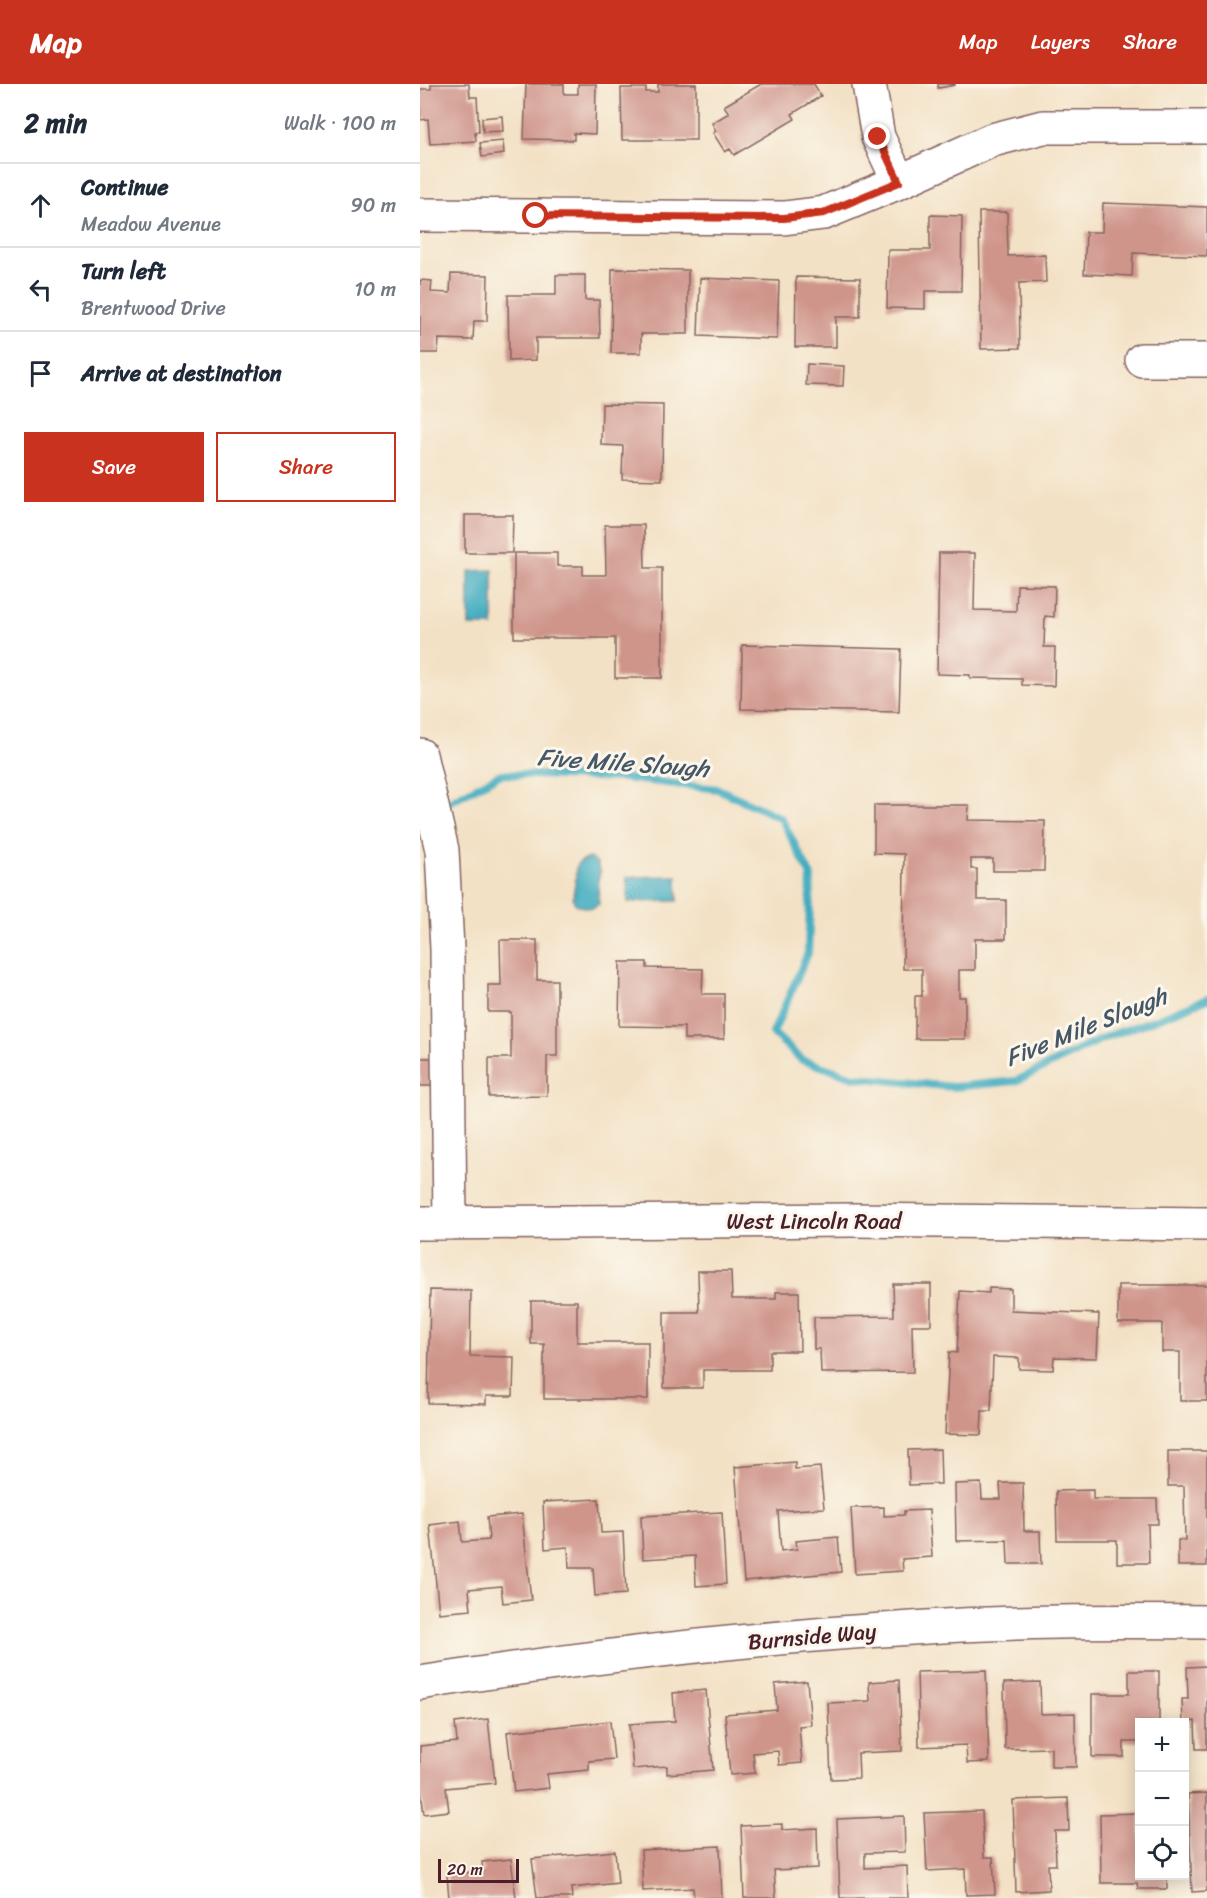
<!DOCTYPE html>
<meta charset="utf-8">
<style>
:root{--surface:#fff;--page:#f6f6f7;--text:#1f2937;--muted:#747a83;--line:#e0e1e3;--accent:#c8321e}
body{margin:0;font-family:Sriracha,sans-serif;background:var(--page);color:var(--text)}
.controls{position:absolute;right:18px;bottom:18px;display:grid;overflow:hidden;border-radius:0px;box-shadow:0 3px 15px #0003}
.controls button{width:54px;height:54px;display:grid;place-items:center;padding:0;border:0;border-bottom:2px solid var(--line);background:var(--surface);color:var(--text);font:30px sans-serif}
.scale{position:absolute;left:18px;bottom:15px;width:81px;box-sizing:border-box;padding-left:6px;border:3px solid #4a1f2b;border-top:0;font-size:16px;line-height:21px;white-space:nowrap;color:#4a1f2b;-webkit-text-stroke:4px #fbf7ec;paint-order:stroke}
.stop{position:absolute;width:18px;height:18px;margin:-14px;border:4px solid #c8321e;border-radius:50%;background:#fff}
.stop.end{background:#c8321e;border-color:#fff;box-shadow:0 2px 6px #0008}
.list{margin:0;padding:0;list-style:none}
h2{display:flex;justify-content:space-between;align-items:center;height:78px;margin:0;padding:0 24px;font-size:26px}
h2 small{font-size:20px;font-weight:400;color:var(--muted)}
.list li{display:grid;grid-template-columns:39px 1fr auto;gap:18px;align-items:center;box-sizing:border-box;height:84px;padding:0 24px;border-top:2px solid var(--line)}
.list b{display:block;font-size:22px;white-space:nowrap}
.list p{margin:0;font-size:20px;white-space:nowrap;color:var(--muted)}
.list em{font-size:20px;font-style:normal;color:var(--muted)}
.actions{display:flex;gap:12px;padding:18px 24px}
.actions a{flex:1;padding:14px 0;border:2px solid var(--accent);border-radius:0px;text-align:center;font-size:21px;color:var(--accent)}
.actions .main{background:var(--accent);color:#fff}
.icon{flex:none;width:33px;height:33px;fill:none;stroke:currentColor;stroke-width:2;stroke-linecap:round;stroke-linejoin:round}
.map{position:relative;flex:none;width:787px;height:1814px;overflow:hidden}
header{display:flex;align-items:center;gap:36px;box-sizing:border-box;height:84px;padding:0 30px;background:var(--accent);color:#fff}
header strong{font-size:28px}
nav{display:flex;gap:33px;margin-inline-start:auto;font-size:21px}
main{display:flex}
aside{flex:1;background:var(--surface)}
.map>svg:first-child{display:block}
.water{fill:#40acbf;stroke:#456675;stroke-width:1.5}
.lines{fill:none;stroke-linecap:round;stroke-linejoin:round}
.stream{stroke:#40acbf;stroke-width:8}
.building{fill:#cf948a}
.minor-casing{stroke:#856361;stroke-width:36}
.minor{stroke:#fff;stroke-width:33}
.route{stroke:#c8321e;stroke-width:8}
.labels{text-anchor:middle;stroke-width:6;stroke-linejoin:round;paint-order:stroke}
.street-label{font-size:22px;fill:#4a1f2b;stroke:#fbf7ec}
.water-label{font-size:24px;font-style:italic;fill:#465766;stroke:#fbf7ec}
</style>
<header>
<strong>Map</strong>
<nav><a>Map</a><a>Layers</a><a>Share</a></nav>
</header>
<main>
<aside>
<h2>2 min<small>Walk · 100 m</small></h2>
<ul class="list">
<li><svg class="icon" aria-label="ahead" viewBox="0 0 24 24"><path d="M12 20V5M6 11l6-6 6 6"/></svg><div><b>Continue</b><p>Meadow Avenue</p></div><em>90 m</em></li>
<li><svg class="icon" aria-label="left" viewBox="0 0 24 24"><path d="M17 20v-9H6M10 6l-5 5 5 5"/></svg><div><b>Turn left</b><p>Brentwood Drive</p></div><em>10 m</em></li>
<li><svg class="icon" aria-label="arrive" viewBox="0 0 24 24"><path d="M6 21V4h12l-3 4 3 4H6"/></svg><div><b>Arrive at destination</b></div></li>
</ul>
<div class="actions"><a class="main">Save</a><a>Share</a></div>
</aside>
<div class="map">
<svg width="787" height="1814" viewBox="0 0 787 1814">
<rect width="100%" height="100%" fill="#fbf7ec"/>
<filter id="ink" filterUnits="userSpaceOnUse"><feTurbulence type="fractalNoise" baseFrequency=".0167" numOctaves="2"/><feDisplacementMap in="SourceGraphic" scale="12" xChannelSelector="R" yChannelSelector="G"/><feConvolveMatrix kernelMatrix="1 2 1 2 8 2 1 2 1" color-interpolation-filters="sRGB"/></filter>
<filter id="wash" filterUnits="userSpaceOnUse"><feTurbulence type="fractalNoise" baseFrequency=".008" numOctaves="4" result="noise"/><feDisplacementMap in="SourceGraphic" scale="24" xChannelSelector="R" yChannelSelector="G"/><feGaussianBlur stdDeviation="1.35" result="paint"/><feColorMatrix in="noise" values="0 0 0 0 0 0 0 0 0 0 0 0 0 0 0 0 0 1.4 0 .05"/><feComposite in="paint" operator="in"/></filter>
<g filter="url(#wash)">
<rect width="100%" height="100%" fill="#f3e1c5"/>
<!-- water -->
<path class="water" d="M73,486v56h-24v-55z
M170,774l7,5 3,9 -2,9 1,23 -7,4c-22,-2 -20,-6 -17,-24 3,-15 -5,-21 15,-26z
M257,792l1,25 -50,1 -1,-25z"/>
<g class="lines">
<!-- stream -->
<path class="stream" d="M19,723l62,-33 121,4 96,11 63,29 30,58 -3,77 -35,80 29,27 52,17 99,10 63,-6 90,-44 54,-19 47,-19"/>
</g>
<g id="blocks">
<!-- building -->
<path class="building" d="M11,0h38l1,13h7l2,35h-4l1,9 -46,3 -2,-25 -8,1v-31h11z
M106,0h38v10h14v-10h18l-1,50 -21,-1v7l-50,-1z
M238,0h38v56h-74l-1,-52h25v4h12z
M341,0h53l7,12 -29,18 3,5 -61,36 -4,-6 -5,3 -12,-19 3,-2 -4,-8 17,-10 -5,-7z
M518,0h17v1l-17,3z
M82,32l1,15 -20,1 -1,-14z
M83,57l1,13 -22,3 -2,-14z
M683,119l104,4v49l-74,-3 -1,23 -48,-2 2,-42h16z
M559,128h28l1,44 37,-1 1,27 -27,1 1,65 -39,1z
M510,131l32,1 -1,75h-36v18l-38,-1 1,-58h42z
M192,185l76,1v64h-47v19h-30z
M31,190l37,1 -1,46h-13l-1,19 -34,-1 -1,14h-18v-73l12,1 -1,11 19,1z
M136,191h29v25h14l1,38h-64v22l-27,1 -1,-66h48z
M376,193l64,1v39h-24v30h-41z
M280,194l79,3 -2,58 -79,-3z
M387,280l37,2 -1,20 -37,-1z
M182,320l61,1 -1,75 -40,-1 1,-33 -22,-1z
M45,431h48l-1,38h-47z
M185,441h39l1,43h17v110h-47v-40h-101v-85h43v13h26v9h23z
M519,469h36l-1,57 42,1 1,-26 38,1 -1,31 -9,-1 -1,31h11l-1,39 -32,-1v-6l-52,-1v-3l-33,-1z
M322,561l159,4 -2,63 -158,-3z
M454,721h95l-1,15 77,1 -1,50h-51v-12h-22v10h6v31h29v39h-31v31h-16v27h6v42h-50v-43h7v-27h-19l1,-115 -30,-1z
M80,856h37v40h20v76h-10v40l-58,1v-39h22v-46h-23v-27h13z
M200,878h27v6l56,1 -1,25h22v45h-40v-12l-65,-1z
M0,974h13v28h-13z
M278,1187h33l1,28h44v-7h23l1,59h-30v19h-67v18h-39v-76h35z
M473,1200h38v41h-19l1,47 -92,1 -1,-24h-6v-32l80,-1z
M698,1201h89v116h-27v-49h-18v-29h-44z
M569,1204l22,1v21l88,4 -2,44 -43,-1 -1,13 -34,-1v-11l-26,-1 -2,54h-9l-1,24 -36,-1 4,-82 8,1 3,-62 29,2z
M10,1206l41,1 -1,65 44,1 -1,39h-27v8l-58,-1z
M111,1217h46v41h71v57h-104v-55h-13z
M520,1365l1,35 -32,1 -1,-35z
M748,1367h39v115h-29v-26h7l-1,-54h-16z
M375,1378v7l25,-2 4,41 -46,3 3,40 16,-2 -1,-8 42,-4 3,35 -97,9 -9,-114z
M561,1399l1,16h19l-1,-16h23l1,48h16l1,33h-33l-1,-24 -51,1 -1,-57z
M673,1406v9h64l1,25h-10l1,39h-32v-23h-60l-1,-49z
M179,1415l2,34 22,-1 3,62 -31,2 -2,-28h-24l-1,-21 -23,2 -2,-47z
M464,1423v9l20,-1v-4l25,-1 3,47 -30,2 1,12 -48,3 -4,-66z
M302,1428l4,72 -30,2 -1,-30 -52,3 -2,-43z
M102,1430l9,86 -28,3 -2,-17 -32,3 2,21 -32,3 -9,-88 30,-4 2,21 27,-2 -2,-23z
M787,1582v83h-11l-1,-28 -12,1 -1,-23h6l-1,-32z
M566,1586l3,92 -22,1 -1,-18 -47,2 -2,-75z
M709,1587h30v51h-19v20h-16v15h-32v-63h37z
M479,1596l3,71 -44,2 1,25 -28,1 -3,-76 42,-2 -1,-19z
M387,1597l4,44 -12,1 3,37 -23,2 -1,-14 -25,2 2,20 -25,2 -5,-61 52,-4 -2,-26z
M620,1598l1,32 34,-1 1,54h-25v-19l-46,1 -1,-66z
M286,1606l7,80 -46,4v-8l-34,3 -4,-45 46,-3 -2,-28z
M68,1635l7,64 -49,5 3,23 -25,3 -4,-30v-38l37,-4 -2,-19z
M190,1637l4,38 -25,2v9l-42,4 2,14 -35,4 -7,-60z
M787,1709v98l-15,1 -4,-98z
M648,1714l1,33h-14l1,34h-8l1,25 -33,2 -3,-92z
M562,1727l2,46h9l2,37 -29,1 -1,-26 -38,2 -3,-58z
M720,1729v63h27v13h-29l-1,-6h-36l-1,-69z
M484,1732l1,36 -40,1v15l42,-2 1,32h-68l-3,-79z
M362,1740v6l35,-2 1,40 -44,2 2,28h-32l-3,-72z
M300,1762l2,52h-28l-1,-10 -50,3 -2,-41z
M195,1767l3,32 -47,5 1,10h-35l-5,-39z
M91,1775l5,39h-67l-2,-23 36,-4 -1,-9z"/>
</g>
</g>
<g filter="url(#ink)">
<use href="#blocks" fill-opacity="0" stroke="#856361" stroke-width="1.5"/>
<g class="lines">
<defs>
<path id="minor" d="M449,0l9,53 21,45
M0,131l364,3 40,-5 75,-31 93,-42 51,-13h164
M722,276h65
M0,671l22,95 5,99 3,274
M0,1139l434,-3 353,4
M0,1599c163,-26 327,-45 492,-55 98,-7 197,-7 295,-6"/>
</defs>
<!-- minor casing -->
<use href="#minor" class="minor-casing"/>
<!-- minor -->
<use href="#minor" class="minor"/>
</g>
</g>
<g class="lines" filter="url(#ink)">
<!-- route -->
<path class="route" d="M116,132l248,2 40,-5 75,-31 -21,-45"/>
</g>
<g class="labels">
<!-- street labels -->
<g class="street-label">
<text x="394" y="1145">West Lincoln Road</text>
<text transform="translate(392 1552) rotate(-5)" y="8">Burnside Way</text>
</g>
<!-- water labels -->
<g class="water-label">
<text transform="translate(203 679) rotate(4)" y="8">Five Mile Slough</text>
<text transform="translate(666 943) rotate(-22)" y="8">Five Mile Slough</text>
</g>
</g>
</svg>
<div class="controls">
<button>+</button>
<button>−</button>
<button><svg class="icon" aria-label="locate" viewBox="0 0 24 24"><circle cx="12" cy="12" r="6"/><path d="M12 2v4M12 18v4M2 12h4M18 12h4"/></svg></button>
</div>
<div class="scale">20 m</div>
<div class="stop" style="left:116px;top:132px"></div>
<div class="stop end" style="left:458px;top:53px"></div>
</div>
</main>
